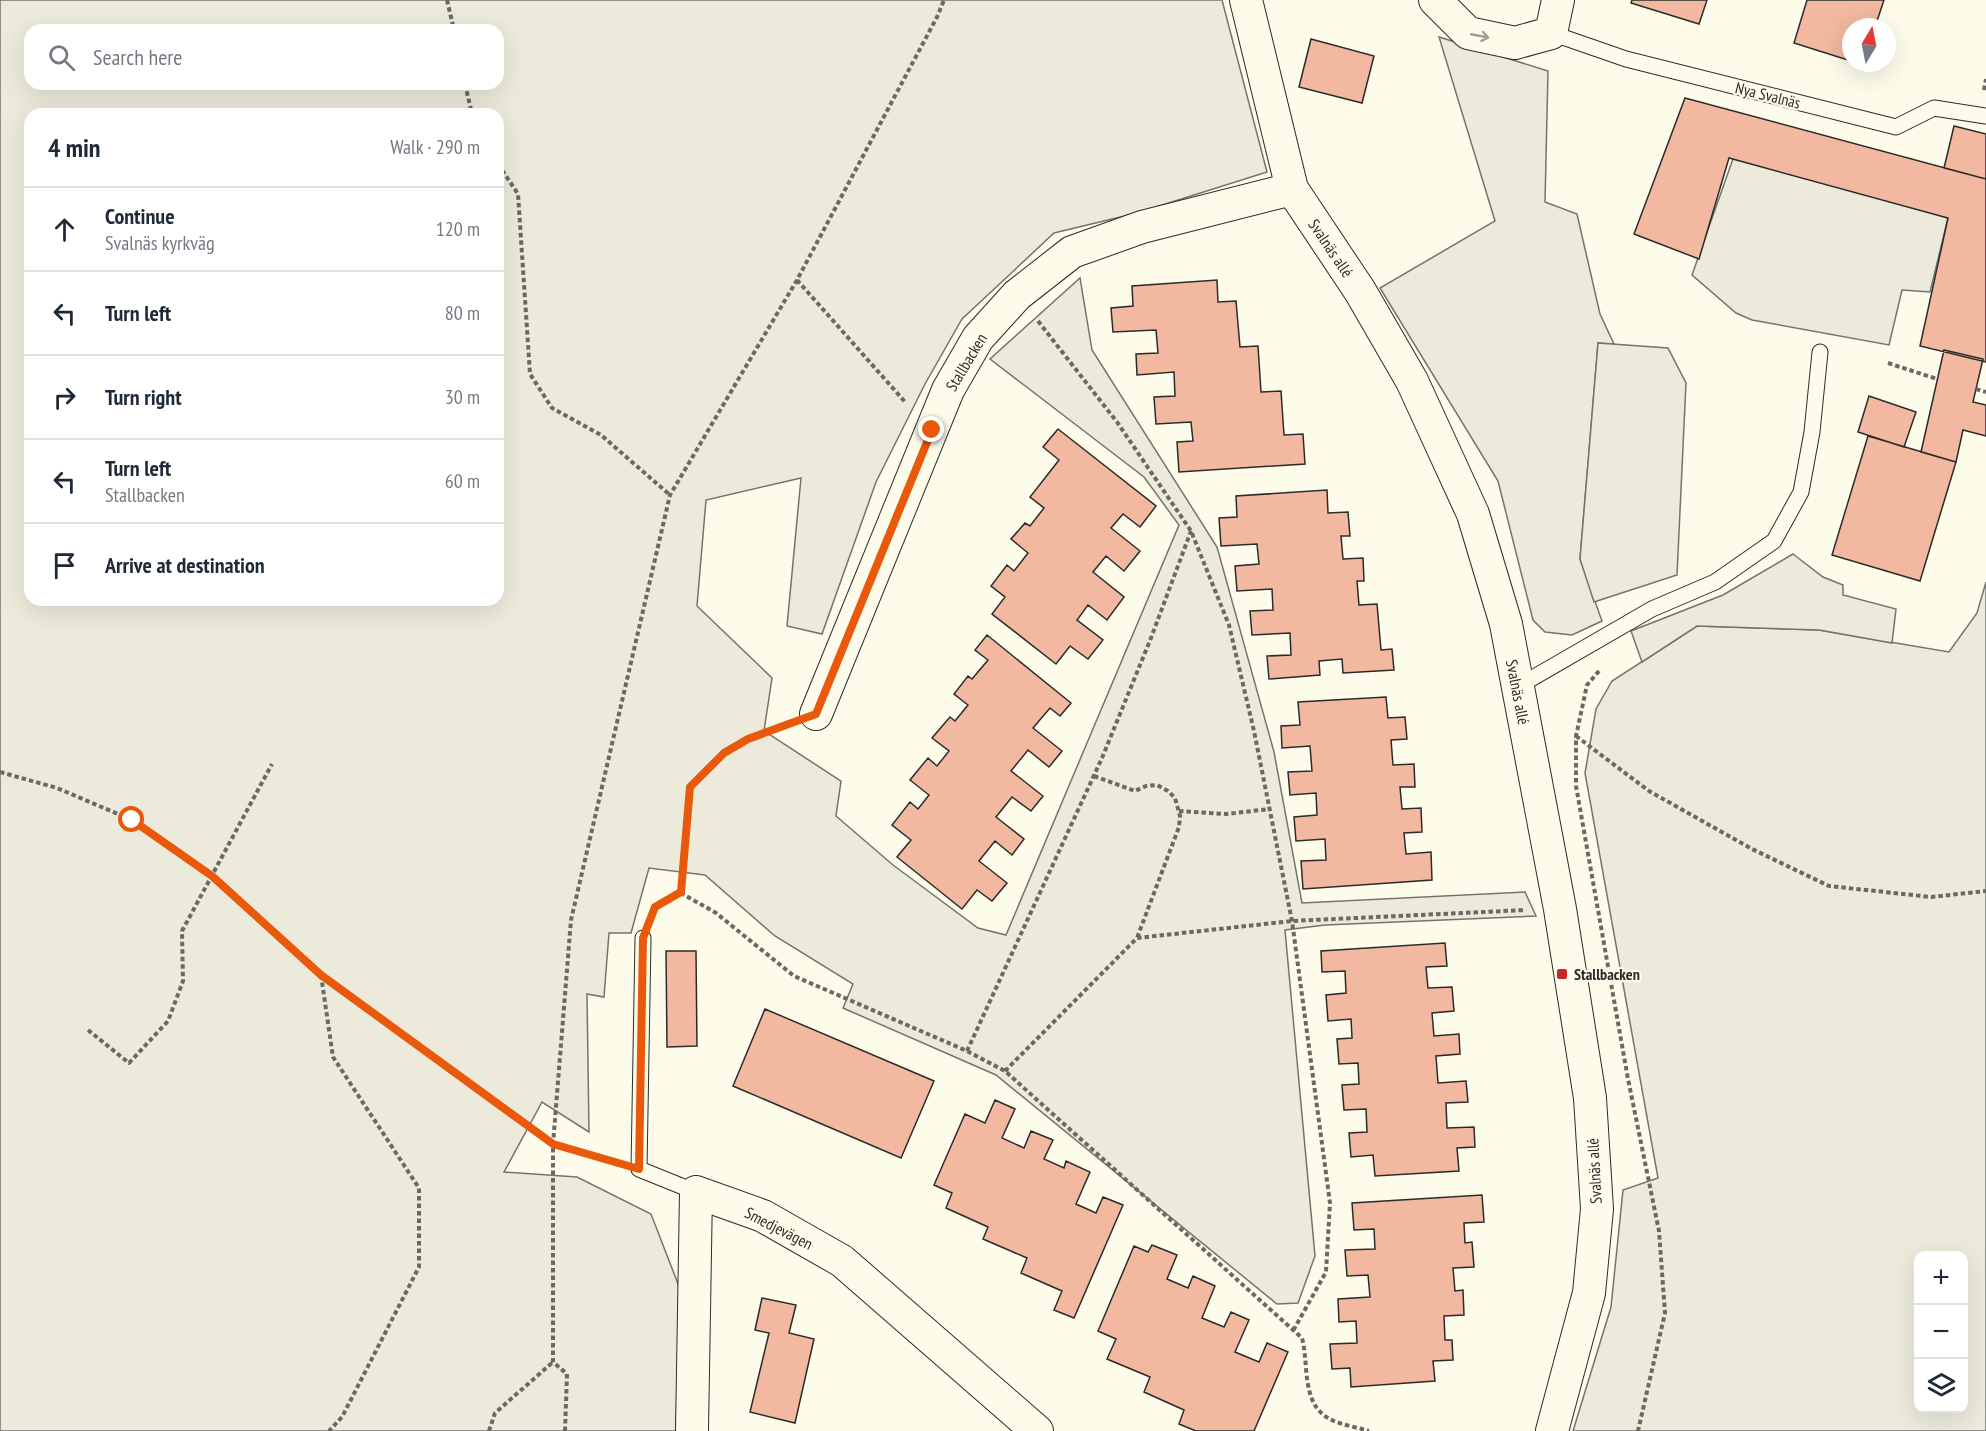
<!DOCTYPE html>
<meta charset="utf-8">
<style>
:root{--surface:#fff;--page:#f2f2f3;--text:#1f2937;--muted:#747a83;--line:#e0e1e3}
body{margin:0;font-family:"PT Sans Narrow",sans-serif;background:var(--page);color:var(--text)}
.controls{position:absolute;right:18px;bottom:18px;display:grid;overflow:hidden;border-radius:12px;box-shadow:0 6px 24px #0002}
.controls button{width:54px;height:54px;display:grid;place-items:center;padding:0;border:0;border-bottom:2px solid var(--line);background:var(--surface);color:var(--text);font:30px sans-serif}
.compass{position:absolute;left:1842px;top:18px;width:54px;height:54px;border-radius:50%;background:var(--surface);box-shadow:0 6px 24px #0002;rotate:10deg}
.stop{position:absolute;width:18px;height:18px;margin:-14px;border:4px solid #ea580c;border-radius:50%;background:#fff}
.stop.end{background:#ea580c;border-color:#fff;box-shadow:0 2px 6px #0008}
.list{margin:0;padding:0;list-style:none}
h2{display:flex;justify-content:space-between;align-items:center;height:78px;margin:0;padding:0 24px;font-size:26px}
h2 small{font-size:20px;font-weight:400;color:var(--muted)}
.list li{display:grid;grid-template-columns:39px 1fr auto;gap:18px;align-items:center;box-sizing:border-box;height:84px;padding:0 24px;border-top:2px solid var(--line)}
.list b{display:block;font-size:22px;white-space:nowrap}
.list p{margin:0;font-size:20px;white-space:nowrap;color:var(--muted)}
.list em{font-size:20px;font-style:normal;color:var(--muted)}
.icon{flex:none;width:33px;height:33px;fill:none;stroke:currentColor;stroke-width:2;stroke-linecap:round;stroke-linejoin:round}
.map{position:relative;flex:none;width:1986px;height:1431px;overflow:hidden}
.search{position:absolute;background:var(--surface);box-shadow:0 6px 24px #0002;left:24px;top:24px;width:480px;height:66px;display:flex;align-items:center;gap:15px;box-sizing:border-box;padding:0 21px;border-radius:18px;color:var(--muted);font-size:22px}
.panel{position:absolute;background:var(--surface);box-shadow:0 6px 24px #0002;left:24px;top:108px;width:480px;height:498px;border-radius:18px}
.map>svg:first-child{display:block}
.green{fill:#ecebdb;stroke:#74746e;stroke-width:1.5;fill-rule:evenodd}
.parking{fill:#eceadb;stroke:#74746e;stroke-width:1.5}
.building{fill:#f2b8a0;stroke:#2b2b2b;stroke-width:1.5}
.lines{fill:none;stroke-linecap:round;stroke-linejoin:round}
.lane-casing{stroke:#2b2b2b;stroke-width:17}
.street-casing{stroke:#2b2b2b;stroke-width:34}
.path{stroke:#6a6964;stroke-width:4;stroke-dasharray:4.5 3;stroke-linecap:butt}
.lane{stroke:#fdfbea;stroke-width:15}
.street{stroke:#fdfbea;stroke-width:32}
.oneway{stroke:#9e9d94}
.route{stroke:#ea580c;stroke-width:8}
.poi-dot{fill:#c62828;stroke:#fdfbea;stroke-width:2}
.labels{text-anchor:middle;stroke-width:4.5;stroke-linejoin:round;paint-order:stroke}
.street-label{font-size:16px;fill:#2b2b2b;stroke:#fdfbea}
.poi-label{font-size:16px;font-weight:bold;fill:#2b2b2b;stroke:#fdfbea;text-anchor:start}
</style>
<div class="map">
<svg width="1986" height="1431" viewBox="0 0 1986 1431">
<rect width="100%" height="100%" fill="#fdfbea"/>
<!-- green -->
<path class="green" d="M0,0h1222l45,172 -130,41 -83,20 -92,86 -37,65 -49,98 -54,152 -35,-8 14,-148 -95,22 -9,106 75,72 -8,53 77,50 -5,35 57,49 85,63 28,7 173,-410 -35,-48 -154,-118 90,-81 12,72 125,197 57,205 28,151 223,-11 11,24 -211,9 -40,5 30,326 -17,47 -21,1 -281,-229 -153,-67 10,-24 -78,-48 -70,-61 -56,-7 -18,65h-22l-5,64 -17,-3 2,138 -47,-30 -38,70 73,5 74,37 29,75 -4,142h-676zM30,30h468v54h-468zM30,114h468v486h-468z
M1439,37l109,34 -3,131 32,12 23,100 14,30 -16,-1 -18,216 22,62 -30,14 -27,-3 -12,-12 -35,-139 -118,-193 115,-67z
M1734,156l214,62 -18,74 -28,-2 -13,55 -137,-25 -16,-7 -44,-38z
M1986,582v849h-413l38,-124 12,-117 35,-12 -73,-405 11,-64 16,-28 85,-55 122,4 130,22 28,-39zM1918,1256h46v152h-46z"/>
<!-- parking -->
<path class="parking" d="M1598,343l70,5 18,35 -9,192 -83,27 -14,-43z
M1793,554l30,23 20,8v10l53,14 -4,34 -73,-13 -122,-4 -55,36 -11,-31 92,-36z"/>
<!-- building -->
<path class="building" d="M1632,0h75l-8,24 -68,-21z
M1807,0h77l-9,27h-24v34l-57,-18z
M1311,39l63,17 -12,47 -63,-16z
M1685,98l301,81v183l-66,-16 28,-128 -219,-60 -30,101 -65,-25z
M1954,126l32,8v45l-42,-11z
M1217,280l1,22 18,-1 4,46 18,-1 3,46 20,-1 3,44 19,-1 2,30 -126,8 -2,-30 16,-1 -2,-19 -35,2 -2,-27 21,-1 -1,-24 -37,3 -1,-21 22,-1 -2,-23 -43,2 -2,-24 22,-2 -1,-20z
M1944,350l39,9 -10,43 13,3v31l-23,-6 -7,32 -35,-10z
M1869,396l47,16 -12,35 -46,-15z
M1058,429l98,77 -16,21 -17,-13 -12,14 29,23 -16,20 -18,-15 -13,16 31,25 -17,23 -19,-15 -11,15 26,20 -15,19 -18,-13 -14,18 -64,-50 13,-17 -14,-11 16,-21 7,6 14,-18 -17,-14 14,-16 5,3 14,-18 -14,-11 29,-37 -16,-13z
M1868,436l88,26 -36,119 -88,-26z
M1327,490l1,23 20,-1 2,24h-9l2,23 20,-1 1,23h-7l2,24 18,-1 4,46 11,-1 2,21 -51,3 -1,-14 -23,2 1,14 -51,4 -2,-23 24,-1 -1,-22 -38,2 -2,-24 23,-1 -1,-21 -35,2 -2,-25 24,-2 -2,-20 -36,2 -2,-28 18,-1 -1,-21z
M987,635l84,68 -11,13 -10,-8 -17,20 29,23 -13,16 -21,-17 -17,21 32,25 -12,15 -19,-14 -16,20 28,22 -12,16 -17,-14 -16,20 28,22 -15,18 -15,-11 -15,19 -65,-52 14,-17 -19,-15 18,-23 8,7 11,-14 -19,-15 18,-22 9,8 12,-15 -17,-13 18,-21 5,4 13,-16 -14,-11 14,-18 4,3 16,-19 -13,-10z
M1386,697l2,21 17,-1 2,22 -16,1 2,25 21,-1 1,23h-15l2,22 19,-1 1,24 -18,1 2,21 25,-2 1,28 -129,9 -2,-28 25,-1 -1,-21 -29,2 -2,-24 23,-2 -1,-22 -26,2 -2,-23 24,-1 -2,-25 -28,2 -1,-22 19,-1 -2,-23z
M1445,943l2,23 -21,1 2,21 24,-1 2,24 -22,2 2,23 25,-2 1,20 -24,2 2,27 28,-2 2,21 -22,1 1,25 27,-1 1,20 -18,1 2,23 -84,5 -2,-21 -22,2 -2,-24 18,-1 -1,-23 -22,1 -2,-25 17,-1 -1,-21 -19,1 -2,-25 15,-1 -1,-19 -23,2 -2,-26 20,-2 -1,-22 -23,1 -1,-21z
M666,951h30l1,95 -30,1z
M765,1009l169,72 -33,77 -168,-72z
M995,1100l20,9 -13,29 22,10 7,-17 22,9 -9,19 20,9 2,-7 24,11 -14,32 20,9 7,-16 20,8 -49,113 -20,-8 8,-19 -41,-18 6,-15 -44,-19 5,-12 -42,-19 6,-15 -18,-8 31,-71 20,9z
M1482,1195l2,27 -20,1 1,20 7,-1 2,25 -21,1 2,23 8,-1 1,25 -20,1 1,24h7l1,20 -20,1 2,20 -84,6 -1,-19 -18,1 -2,-25 27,-1 -1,-22 -17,1 -1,-23 32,-2 -2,-22 -21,1 -2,-26 30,-1 -1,-20 -20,1 -2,-27z
M1152,1245l25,10 -10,24 21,9 5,-12 22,10 -13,32 22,9 7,-15 18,8 -14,32 24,10 8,-19 21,9 -34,79h-58l-17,-7 5,-14 -40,-18 6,-15 -43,-18 9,-20 -18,-8 36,-85 14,6z
M762,1298l34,7 -7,28 25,6 -19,84 -45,-11 19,-79 -14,-3z"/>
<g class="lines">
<defs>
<path id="lane" d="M1551,33l75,26 270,68 38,-19 52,8
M1517,687l135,-78 63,-27 59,-41 27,-49 11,-60 8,-80
M643,938l-4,231 57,23"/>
<path id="street" d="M1246,0l46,189 68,102 52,90 61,133 33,110 54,285 30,189 7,111 -8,84 -37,138
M1435,0l33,33 47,10 36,-10 7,-33
M816,714l132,-324 30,-52 39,-43 55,-43 70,-25 150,-38
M692,1431l4,-239 67,24 79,45 195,170"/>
</defs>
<!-- lane casing -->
<use href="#lane" class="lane-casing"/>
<!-- street casing -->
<use href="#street" class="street-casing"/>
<!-- path -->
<path class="path" d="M447,0l7,30
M465,84l7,30
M1984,90l2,-11
M498,164l20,30 12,180 22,34 49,27 69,60
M797,280l109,123
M1038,321l79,101 74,109 38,94 25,106 38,190 38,282 -4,69 -33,59
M1888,363l49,16
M1976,389l10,3
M1599,671l-12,14 -11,51v50l52,293 31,152 6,82 -27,118
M1576,736l73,55 103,58 77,37 102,11 55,-6
M0,772l57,16 75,32 80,56 109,99 232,169 62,18
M1094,776l41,15 11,-5 11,-1 11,6 7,7 5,18 -1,11 -42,111
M1179,811l47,3 44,-5
M681,893l9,-106 34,-34 24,-14 39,-14
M652,915l3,-8 26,-14 35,20 78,63 173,75 38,20 297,267c7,26 -1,64 26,80 12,7 28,9 41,13
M321,975l12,82 86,131v79l-77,150 -13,14
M88,1030l41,33 39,-42 15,-40 -1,-50 90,-167
M967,1051l135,-293 49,-120 40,-107
M1005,1071l132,-133 155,-17 234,-11
M489,1431l6,-18 58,-51
M565,1431l2,-57 -14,-12v-218l18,-224 99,-425 127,-215 140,-263 7,-17"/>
<!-- lane -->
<use href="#lane" class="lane"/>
<!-- street -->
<use href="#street" class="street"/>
</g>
<!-- one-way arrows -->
<defs><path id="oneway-shaft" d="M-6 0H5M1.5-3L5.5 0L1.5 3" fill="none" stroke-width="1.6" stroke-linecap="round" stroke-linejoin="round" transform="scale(1.5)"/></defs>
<use class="oneway" href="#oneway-shaft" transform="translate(1480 36) rotate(11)"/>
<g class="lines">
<!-- route -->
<path class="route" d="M132,820l80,56 109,99 232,169 86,25 4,-231 12,-31 26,-15 9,-105 34,-34 24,-14 68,-25 116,-284"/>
</g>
<!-- markers -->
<rect class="poi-dot" x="1556" y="968" width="12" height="12" rx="3"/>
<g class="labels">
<!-- street labels -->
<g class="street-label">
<text transform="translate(1768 95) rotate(14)" y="6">Nya Svalnäs</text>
<text transform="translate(1331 248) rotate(56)" y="6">Svalnäs allé</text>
<text transform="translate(966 362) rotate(-59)" y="6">Stallbacken</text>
<text transform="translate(1518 692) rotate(79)" y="6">Svalnäs allé</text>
<text transform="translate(1594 1171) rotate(-93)" y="6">Svalnäs allé</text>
<text transform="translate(779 1228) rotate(27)" y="6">Smedjevägen</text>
</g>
<!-- poi labels -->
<g class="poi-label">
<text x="1574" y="980">Stallbacken</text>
</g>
</g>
</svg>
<div class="controls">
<button>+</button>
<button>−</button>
<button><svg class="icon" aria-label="layers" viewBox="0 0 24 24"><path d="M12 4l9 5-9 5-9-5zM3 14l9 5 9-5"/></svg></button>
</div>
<svg class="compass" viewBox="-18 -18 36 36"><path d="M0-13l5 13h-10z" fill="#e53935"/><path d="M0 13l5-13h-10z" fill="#747a83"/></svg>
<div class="stop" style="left:132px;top:820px"></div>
<div class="stop end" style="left:932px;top:430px"></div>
<div class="search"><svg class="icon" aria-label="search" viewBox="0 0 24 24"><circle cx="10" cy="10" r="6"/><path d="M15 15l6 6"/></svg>Search here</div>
<section class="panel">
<h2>4 min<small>Walk · 290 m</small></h2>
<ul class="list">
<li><svg class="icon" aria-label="ahead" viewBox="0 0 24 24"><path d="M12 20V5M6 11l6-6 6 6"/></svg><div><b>Continue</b><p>Svalnäs kyrkväg</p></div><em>120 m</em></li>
<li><svg class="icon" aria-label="left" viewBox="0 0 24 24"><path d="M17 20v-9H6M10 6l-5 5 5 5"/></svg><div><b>Turn left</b></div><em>80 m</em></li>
<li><svg class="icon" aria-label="right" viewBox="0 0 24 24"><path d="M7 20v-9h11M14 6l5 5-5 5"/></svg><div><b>Turn right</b></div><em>30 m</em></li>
<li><svg class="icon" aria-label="left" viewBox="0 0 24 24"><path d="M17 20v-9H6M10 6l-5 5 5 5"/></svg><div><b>Turn left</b><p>Stallbacken</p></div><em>60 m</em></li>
<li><svg class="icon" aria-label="arrive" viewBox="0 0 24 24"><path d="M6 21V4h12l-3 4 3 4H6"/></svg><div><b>Arrive at destination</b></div></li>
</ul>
</section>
</div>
